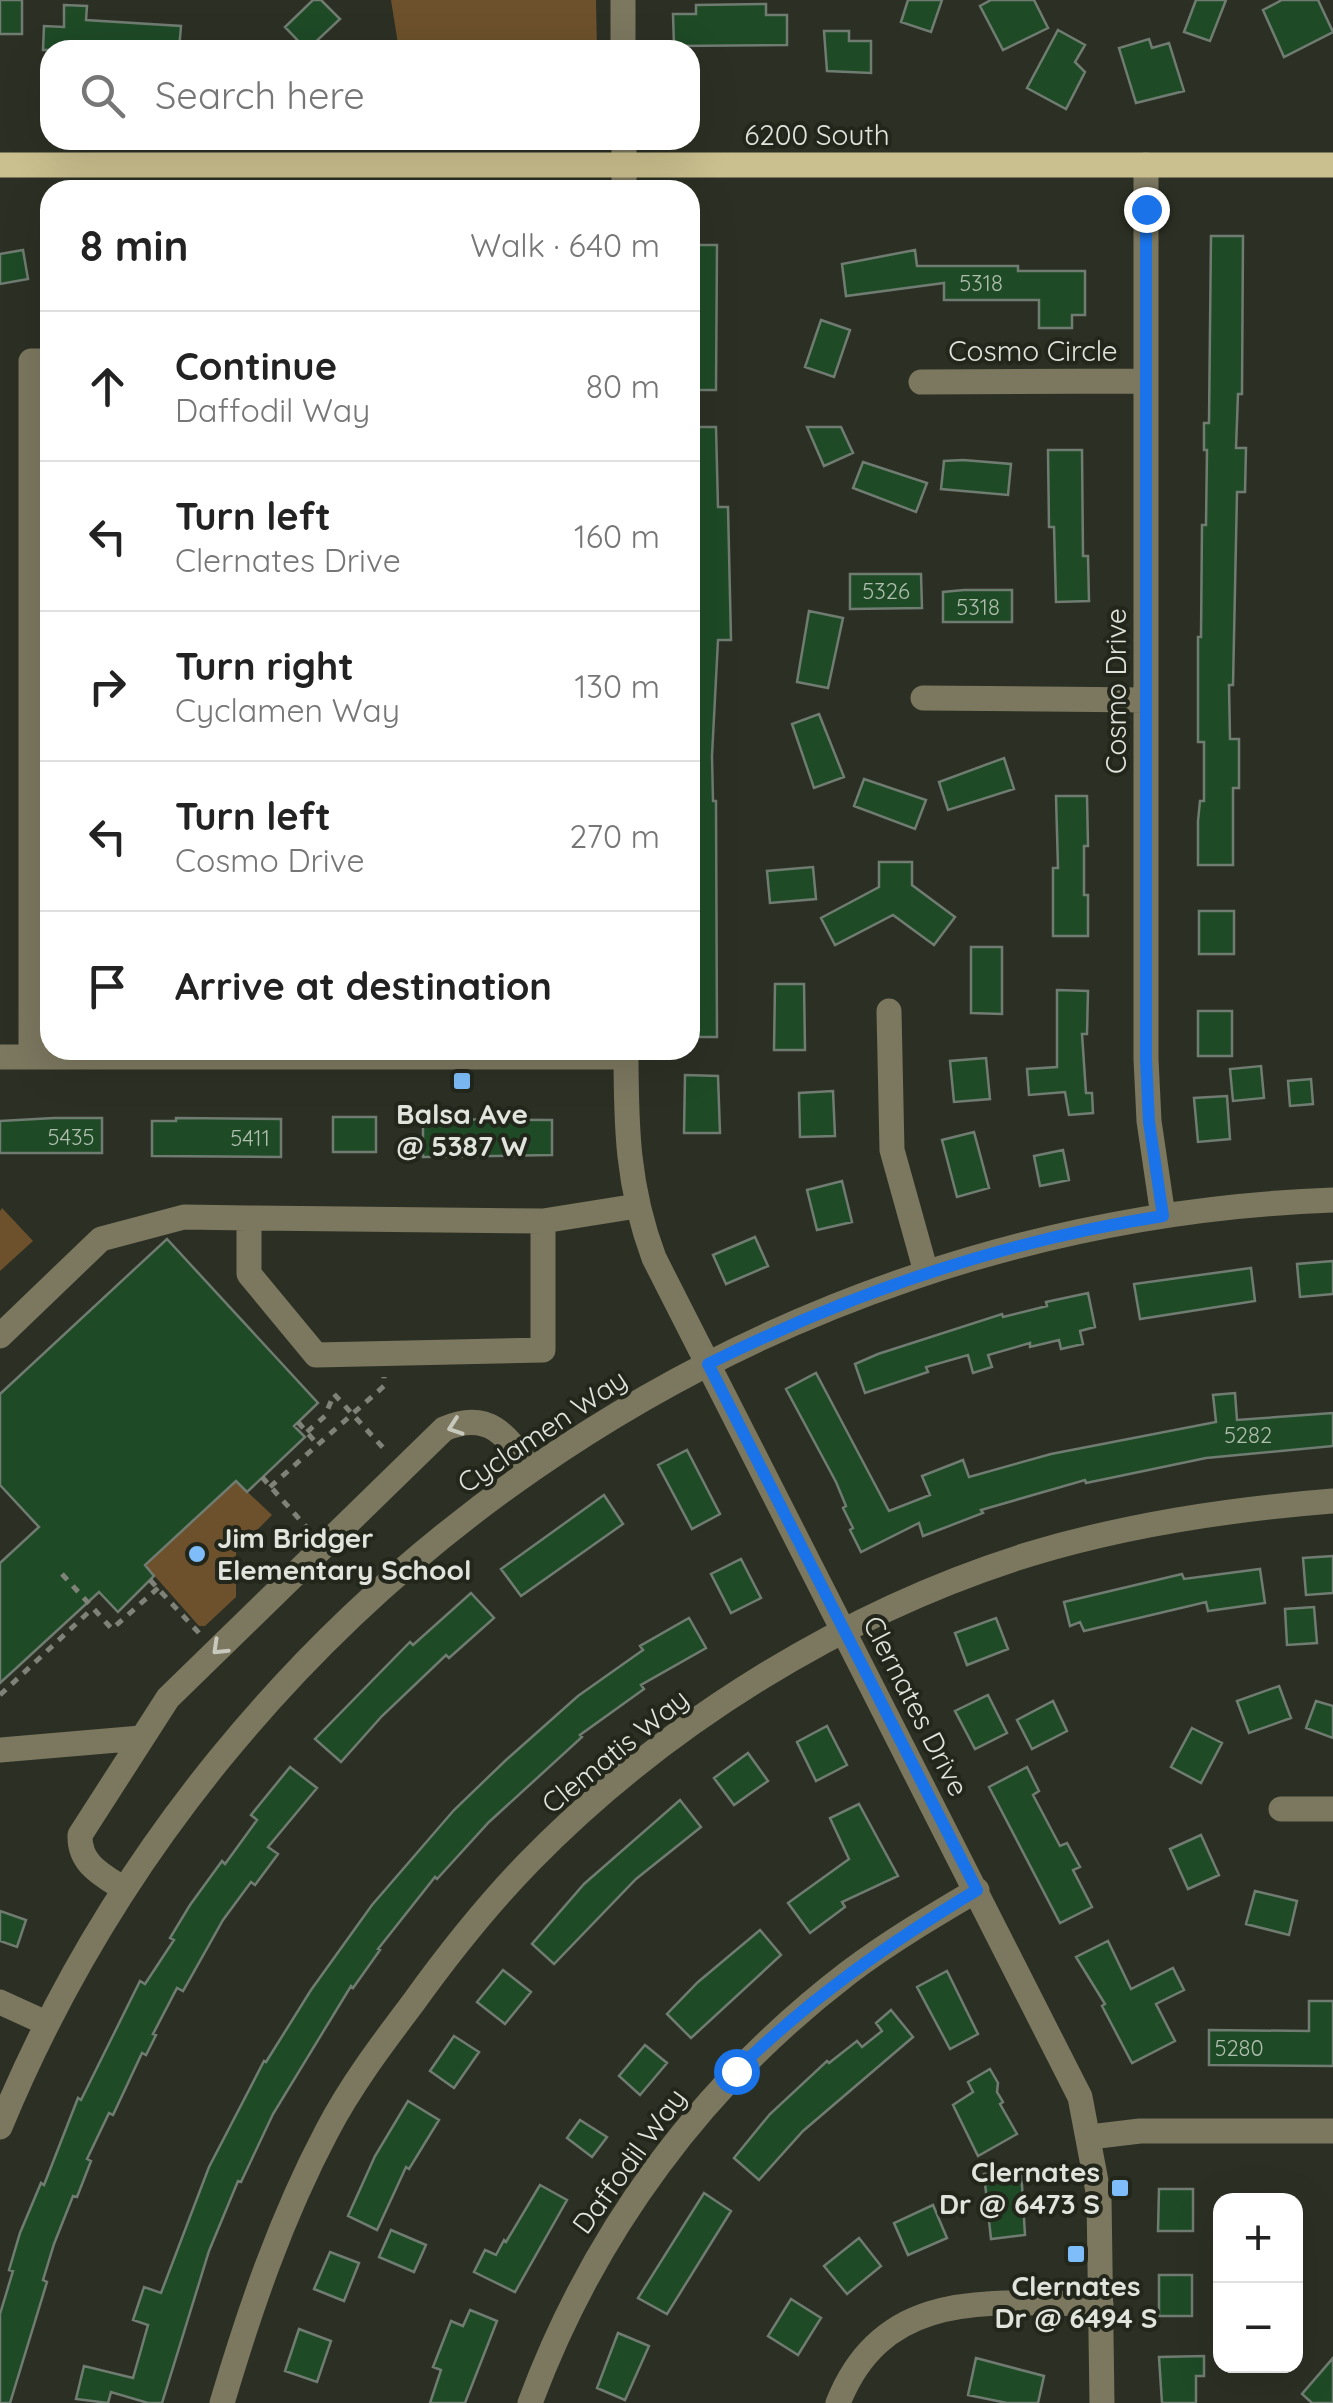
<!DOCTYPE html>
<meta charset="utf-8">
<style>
:root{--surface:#fff;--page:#f6f6f6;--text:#222;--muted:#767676;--line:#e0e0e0}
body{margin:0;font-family:Quicksand,sans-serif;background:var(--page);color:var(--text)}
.controls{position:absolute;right:30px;bottom:30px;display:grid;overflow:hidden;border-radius:20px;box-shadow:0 10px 40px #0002}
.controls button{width:90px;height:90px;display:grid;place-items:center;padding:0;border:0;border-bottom:2px solid var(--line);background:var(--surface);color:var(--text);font:50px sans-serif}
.stop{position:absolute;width:30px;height:30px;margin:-22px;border:8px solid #1a73e8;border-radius:50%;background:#fff}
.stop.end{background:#1a73e8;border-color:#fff;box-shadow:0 2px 10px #0008}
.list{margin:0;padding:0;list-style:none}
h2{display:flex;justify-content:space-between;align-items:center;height:130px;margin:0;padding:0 40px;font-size:42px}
h2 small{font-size:32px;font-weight:400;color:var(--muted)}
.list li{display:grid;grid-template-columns:65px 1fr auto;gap:30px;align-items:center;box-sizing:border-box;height:150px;padding:0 40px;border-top:2px solid var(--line)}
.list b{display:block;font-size:38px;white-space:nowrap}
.list p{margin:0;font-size:32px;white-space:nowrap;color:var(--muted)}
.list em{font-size:32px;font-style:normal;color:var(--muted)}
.icon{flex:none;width:55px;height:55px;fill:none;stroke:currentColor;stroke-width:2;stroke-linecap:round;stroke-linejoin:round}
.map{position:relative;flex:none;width:1333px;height:2403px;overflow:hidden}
.search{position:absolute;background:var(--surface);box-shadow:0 10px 40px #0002;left:40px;top:40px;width:660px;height:110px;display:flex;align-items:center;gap:25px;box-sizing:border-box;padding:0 35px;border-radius:30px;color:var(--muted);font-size:38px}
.panel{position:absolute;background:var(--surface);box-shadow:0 10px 40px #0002;left:40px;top:180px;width:660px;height:880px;border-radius:30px}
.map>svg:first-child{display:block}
.green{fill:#6d512c}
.building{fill:#1e4a26;stroke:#707c71;stroke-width:2.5}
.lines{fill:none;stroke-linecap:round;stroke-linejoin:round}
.path{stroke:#7f8278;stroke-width:5;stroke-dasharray:8 8;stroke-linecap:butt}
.minor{stroke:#7c775f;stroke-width:25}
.major{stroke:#cabf8e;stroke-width:25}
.oneway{stroke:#c8c9bd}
.route{stroke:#1a73e8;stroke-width:12}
.poi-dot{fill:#7ebdf9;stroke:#22261b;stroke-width:4}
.labels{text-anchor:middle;stroke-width:8;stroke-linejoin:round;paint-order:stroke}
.number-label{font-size:22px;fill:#b0beae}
.street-label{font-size:28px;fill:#e1e4dc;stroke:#22261b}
.poi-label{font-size:28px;font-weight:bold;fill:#e1e4dc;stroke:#22261b}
</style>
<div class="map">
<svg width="1333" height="2403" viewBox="0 0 1333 2403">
<rect width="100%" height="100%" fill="#2c3024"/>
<!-- green -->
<path class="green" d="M391,0h205l1,50h-198z
M2,1208l31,33 -33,30v-60z
M236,1481l36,34 -36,36v46l-31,29h-6l-54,-61z"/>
<!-- building -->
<path class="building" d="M0,0h22v34h-22z
M313,0h8l19,19 -33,31 -22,-23z
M908,0h34l-11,32 -30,-10z
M991,0h43l14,28 -45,22 -23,-44z
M1196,0h30l-16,41 -26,-9z
M1282,0h36l15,32 -49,25 -21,-47z
M766,4v11h21v30l-113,1 -1,-32h23v-9z
M64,5l23,1 -1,14 95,6 -2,24h-136l1,-24 20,1z
M1058,30l27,15 -10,17 10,10 -19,37 -39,-21z
M824,31h25v10h22v32l-44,-2z
M1149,39l3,9 17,-5 15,48 -48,12 -17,-55z
M1211,236h32l-1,158h-4l-2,54h10l-1,44h-8l-4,193h-4l1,54h9v49h-6v77h-35v-44l2,-20h4v-59h-6v-105h3l1,-112h4l1,-75h-3v-27h5z
M690,245h27l-1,145h-26z
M23,250l5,29 -28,5v-30z
M915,250l2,16h101v5h67v44h-13v13h-33v-28h-95v-17l-98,13 -4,-32z
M821,320l29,10 -16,47 -29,-10z
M690,427h26l2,80h10l3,133h-13l-6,116 1,45h3l1,236h-27z
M807,427h34l12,26 -29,13z
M1048,450h34l1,106h5l1,45 -33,1 -2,-75h-5z
M963,460l48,4 -3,31 -67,-6 3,-28z
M863,462l64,21 -11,29 -63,-24z
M850,574h71l1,34 -72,1z
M964,590h48v32h-69v-30z
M809,611l34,7 -15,70 -31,-6z
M819,714l25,63 -30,11 -22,-64z
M1004,758l10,31 -66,21 -9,-28z
M864,779l62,21 -11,29 -61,-23z
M1056,796h31l1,50h-4v49h4v41h-35v-68h5z
M879,862h33v23l43,32 -21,28 -41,-30 -58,30 -14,-27 58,-31z
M813,867l3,32 -46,4 -3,-32z
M1199,911h35v43h-35z
M971,947h31v67l-31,-1z
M775,984h29l1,66h-31z
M1057,990l31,1 -1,43h-5l4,59h6l1,20 -24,2 -4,-23 -36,3 -2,-26 30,-2z
M1198,1011h34v45h-34z
M986,1058l4,41 -36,3 -4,-41z
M1261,1066l3,32 -31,3 -3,-32z
M685,1075l33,1 2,57h-36z
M1311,1079l2,25 -23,2 -2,-25z
M833,1091l2,45 -35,1 -1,-44z
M1227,1096l3,43 -32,3 -4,-44z
M333,1117h43v35h-43z
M54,1118h48v35h-102v-32z
M176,1118l105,1v38l-129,-1v-35h24z
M423,1119l129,1v35l-129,2z
M974,1132l15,56 -32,9 -15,-57z
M1063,1150l6,30 -29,6 -6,-30z
M842,1181l10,41 -35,8 -10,-40z
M755,1237l13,29 -42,18 -13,-29z
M167,1239l151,164 -24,23 11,11 -58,55 -11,-11 -91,84 9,11 -36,36 -19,-20 -99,91v-120l39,-36 -39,-42v-91z
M1333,1261v33l-33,3 -3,-33z
M1251,1268l4,33 -115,18 -6,-35z
M1088,1293l7,34 -15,4 3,13 -22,5 -2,-9 -29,7v-4l-42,12 4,12 -19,6 -5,-18 -42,12 2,5 -63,21 -10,-29 23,-10 124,-40 1,3 44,-11 -1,-4z
M816,1373l73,138 41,-16 -8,-19 41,-16 6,17 82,-23 165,-32 -3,-27 22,-2 2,27 96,-7v33l-127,12 -120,25 -1,-3 -104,30 2,3 -60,23 -4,-13 -58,29 -11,-22 3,-2 -10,-20 3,-2 -10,-24 -50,-93z
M687,1450l33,64 -28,15 -34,-64z
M604,1495l19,29 -102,72 -20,-27z
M1333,1556v37l-27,2 -3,-37z
M741,1559l20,39 -30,15 -20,-39z
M1260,1569l5,34 -57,8 -2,-9 -122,29 -4,-9 -10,4 -6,-24 118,-28 2,5z
M471,1593l23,25 -45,40 -3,-3 -64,61 -41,46 -26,-23 95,-97 3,3z
M1314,1607l3,36 -30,2 -2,-36z
M689,1618l17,30 -65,37 3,4 -64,46 2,2 -93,85 -52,57 -2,-2 -57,72 2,1 -27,38 -2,-2 -78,128 -32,68 -3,-1 -29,70 -47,152h-14l-37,-11 -3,11 -32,-4 8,-33 49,12 15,-53 -15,-5 11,-33 17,6 48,-126 55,-106 2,1 45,-72 61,-85 82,-95 52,-50 72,-64 65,-46 -3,-4z
M996,1618l12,31 -41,16 -12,-32z
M1279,1686l12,32 -42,15 -12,-32z
M988,1695l19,38 -32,16 -20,-38z
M1053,1701l14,30 -35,18 -15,-29z
M1316,1701l17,5v32l-27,-10z
M827,1726l20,39 -31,16 -19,-39z
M1192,1728l30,15 -21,40 -30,-16z
M748,1753l20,28 -34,24 -20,-27z
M290,1767l27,21 -49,59 10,7 -23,31 -4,-3 -28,38 -40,71 -6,-3 -24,46 3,1 -10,20 -4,-2 -29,62 -4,-2 -22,46 4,2 -14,36 -4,-1 -19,48 -11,36 4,2 -37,121h-10v-89l13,-43 -4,-1 11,-37 21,-50 3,2 34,-87 3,2 59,-119 5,3 29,-44 -4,-2 20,-33 32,-44 3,3 32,-44 -6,-5z
M1027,1767l12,24 -6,4 27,51 7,-3 13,24 -7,3 19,37 -32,16 -71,-136z
M680,1800l21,27 -65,52 -82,85 -22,-20 52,-60z
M859,1804l39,72 -56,26 3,5 -35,26 -22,-30 61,-44 -19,-41z
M1201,1835l18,40 -31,14 -18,-40z
M1255,1891l42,10 -8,34 -43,-11z
M0,1911l26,9 -9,27 -17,-6z
M760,1930l21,25 -90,83 -24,-24 31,-32z
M1108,1941l23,48 42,-21 11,22 -28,14 19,37 -43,22 -30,-57 3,-2 -29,-47z
M503,1970l28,22 -26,32 -28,-22z
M947,1971l31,63 -28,15 -33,-62z
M1309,2001h24v65l-124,-1v-35l100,1z
M891,2010l22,27 -110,94 -44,49 -25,-22 36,-44 57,-53 2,2 28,-22 5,6 20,-16 -6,-8z
M454,2036l25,16 -25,36 -24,-17z
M645,2045l22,18 -27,32 -21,-19z
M990,2069l8,14 -1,9 6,10 -3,2 17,30 -39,22 -25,-51 20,-13 -5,-10z
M408,2101l31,19 -30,49 -3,-2 -29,63 -29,-14 27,-60z
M580,2120l27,17 -15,20 -25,-19z
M1021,2169l4,66 -34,4 -7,-65z
M540,2185l27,15 -52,92 -41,-20 11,-22 11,5 8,-15 2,2z
M1159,2189h34v42h-35z
M704,2193l27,18 -64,103 -29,-16z
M933,2205l14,33 -39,17 -14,-32z
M391,2230l35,15 -12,27 -35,-15z
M859,2238l22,28 -34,28 -23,-28z
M330,2252l29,11 -15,38 -30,-12z
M1159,2275h33v41h-33z
M791,2299l30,19 -23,37 -30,-19z
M470,2310l27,11 -32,82h-35l11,-33 -8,-3 18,-46 12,5z
M299,2329l32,12 -14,41 -32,-11z
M618,2333l31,13 -24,54 -28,-12z
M1204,2356v20h-8v27h-34l-3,-46z
M976,2358l68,18 -6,27h-31l-39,-8z
M1333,2358v45h-21l-10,-9z"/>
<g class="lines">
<!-- path -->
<path class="path" d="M298,1422l20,23
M307,1432l18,-16 9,-22 53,58
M262,1477l46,52
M270,1487l114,-101v-9
M62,1574l50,55 46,-41
M150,1580l50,54
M0,1695l93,-87"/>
<!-- minor -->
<path class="minor" d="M623,0v50
M624,140v50
M1146,165v894l3,62 14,95
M921,382l225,-1
M923,698l223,2
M889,1011l3,139 34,122
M626,1050c0,76 1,136 28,208l426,839 19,100 3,206
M0,1057h626
M31,1057v-696h19
M543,1221v129l-227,5 -67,-81v-56l294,3 94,-15
M0,1336l101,-97 83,-22 65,1
M0,1750l141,-12
M1281,1809h52
M124,1889c-22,-14 -45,-25 -44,-54l88,-137 276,-269c45,-20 63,7 87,41
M0,2002l46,21
M0,2127c222,-538 752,-906 1333,-927
M1090,2137l50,-6h193
M222,2403c28,-94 59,-185 105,-272 24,-46 55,-87 86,-128 36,-50 74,-98 117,-142 135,-138 316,-250 500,-307 99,-30 201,-45 303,-53
M530,2403c64,-172 172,-318 318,-430 41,-31 85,-57 129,-83
M838,2403c47,-119 158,-99 263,-99"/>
<!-- major -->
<path class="major" d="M0,165h1333"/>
</g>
<!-- one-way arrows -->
<defs><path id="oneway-chevron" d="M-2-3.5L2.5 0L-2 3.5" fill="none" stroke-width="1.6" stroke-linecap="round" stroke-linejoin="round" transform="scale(2.5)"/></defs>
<g class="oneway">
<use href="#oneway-chevron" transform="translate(455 1427) rotate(161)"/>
<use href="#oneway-chevron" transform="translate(219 1648) rotate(136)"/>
</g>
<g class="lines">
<!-- route -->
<path class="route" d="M736,2071c73,-72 153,-128 241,-181l-269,-526c145,-72 294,-123 455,-148l-14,-94 -3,-63v-850"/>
</g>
<!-- markers -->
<g class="poi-dot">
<rect x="452" y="1071" width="20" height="20" rx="5"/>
<circle cx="197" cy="1554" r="10"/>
<rect x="1110" y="2178" width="20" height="20" rx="5"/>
<rect x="1066" y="2244" width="20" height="20" rx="5"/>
</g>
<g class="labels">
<!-- number labels -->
<g class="number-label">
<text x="981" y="291">5318</text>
<text x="886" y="599">5326</text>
<text x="978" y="615">5318</text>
<text x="71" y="1145">5435</text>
<text x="250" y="1146">5411</text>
<text x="1248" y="1443">5282</text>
<text x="1239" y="2056">5280</text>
</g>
<!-- street labels -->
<g class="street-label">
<text x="817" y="145">6200 South</text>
<text x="1033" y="361">Cosmo Circle</text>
<text transform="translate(1116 691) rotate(-90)" y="10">Cosmo Drive</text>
<text transform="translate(542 1431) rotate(-34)" y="10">Cyclamen Way</text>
<text transform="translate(916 1706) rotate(63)" y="10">Clernates Drive</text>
<text transform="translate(615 1751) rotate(-39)" y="10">Clematis Way</text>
<text transform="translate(629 2161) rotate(-54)" y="10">Daffodil Way</text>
</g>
<!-- poi labels -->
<g class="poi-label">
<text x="462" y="1124">Balsa Ave<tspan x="462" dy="32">@ 5387 W</tspan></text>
<text x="217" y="1548" text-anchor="start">Jim Bridger<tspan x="217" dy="32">Elementary School</tspan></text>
<text x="1100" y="2182" text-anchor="end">Clernates<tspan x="1100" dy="32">Dr @ 6473 S</tspan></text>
<text x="1076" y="2296">Clernates<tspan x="1076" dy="32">Dr @ 6494 S</tspan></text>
</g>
</g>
</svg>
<div class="controls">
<button>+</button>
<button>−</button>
</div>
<div class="stop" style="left:736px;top:2071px"></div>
<div class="stop end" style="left:1146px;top:209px"></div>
<div class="search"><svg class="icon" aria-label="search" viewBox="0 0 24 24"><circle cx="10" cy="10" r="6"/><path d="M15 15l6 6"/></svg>Search here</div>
<section class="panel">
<h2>8 min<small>Walk · 640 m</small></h2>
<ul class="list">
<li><svg class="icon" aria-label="ahead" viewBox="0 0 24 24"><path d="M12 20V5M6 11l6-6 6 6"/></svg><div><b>Continue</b><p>Daffodil Way</p></div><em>80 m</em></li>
<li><svg class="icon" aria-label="left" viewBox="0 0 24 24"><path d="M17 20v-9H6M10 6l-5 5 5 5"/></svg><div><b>Turn left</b><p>Clernates Drive</p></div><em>160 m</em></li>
<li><svg class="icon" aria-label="right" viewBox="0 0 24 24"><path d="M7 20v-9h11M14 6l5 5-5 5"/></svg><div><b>Turn right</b><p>Cyclamen Way</p></div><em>130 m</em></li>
<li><svg class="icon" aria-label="left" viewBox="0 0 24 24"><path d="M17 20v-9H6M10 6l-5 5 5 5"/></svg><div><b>Turn left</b><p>Cosmo Drive</p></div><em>270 m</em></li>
<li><svg class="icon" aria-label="arrive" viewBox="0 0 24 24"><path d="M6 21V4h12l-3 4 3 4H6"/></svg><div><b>Arrive at destination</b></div></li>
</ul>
</section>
</div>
